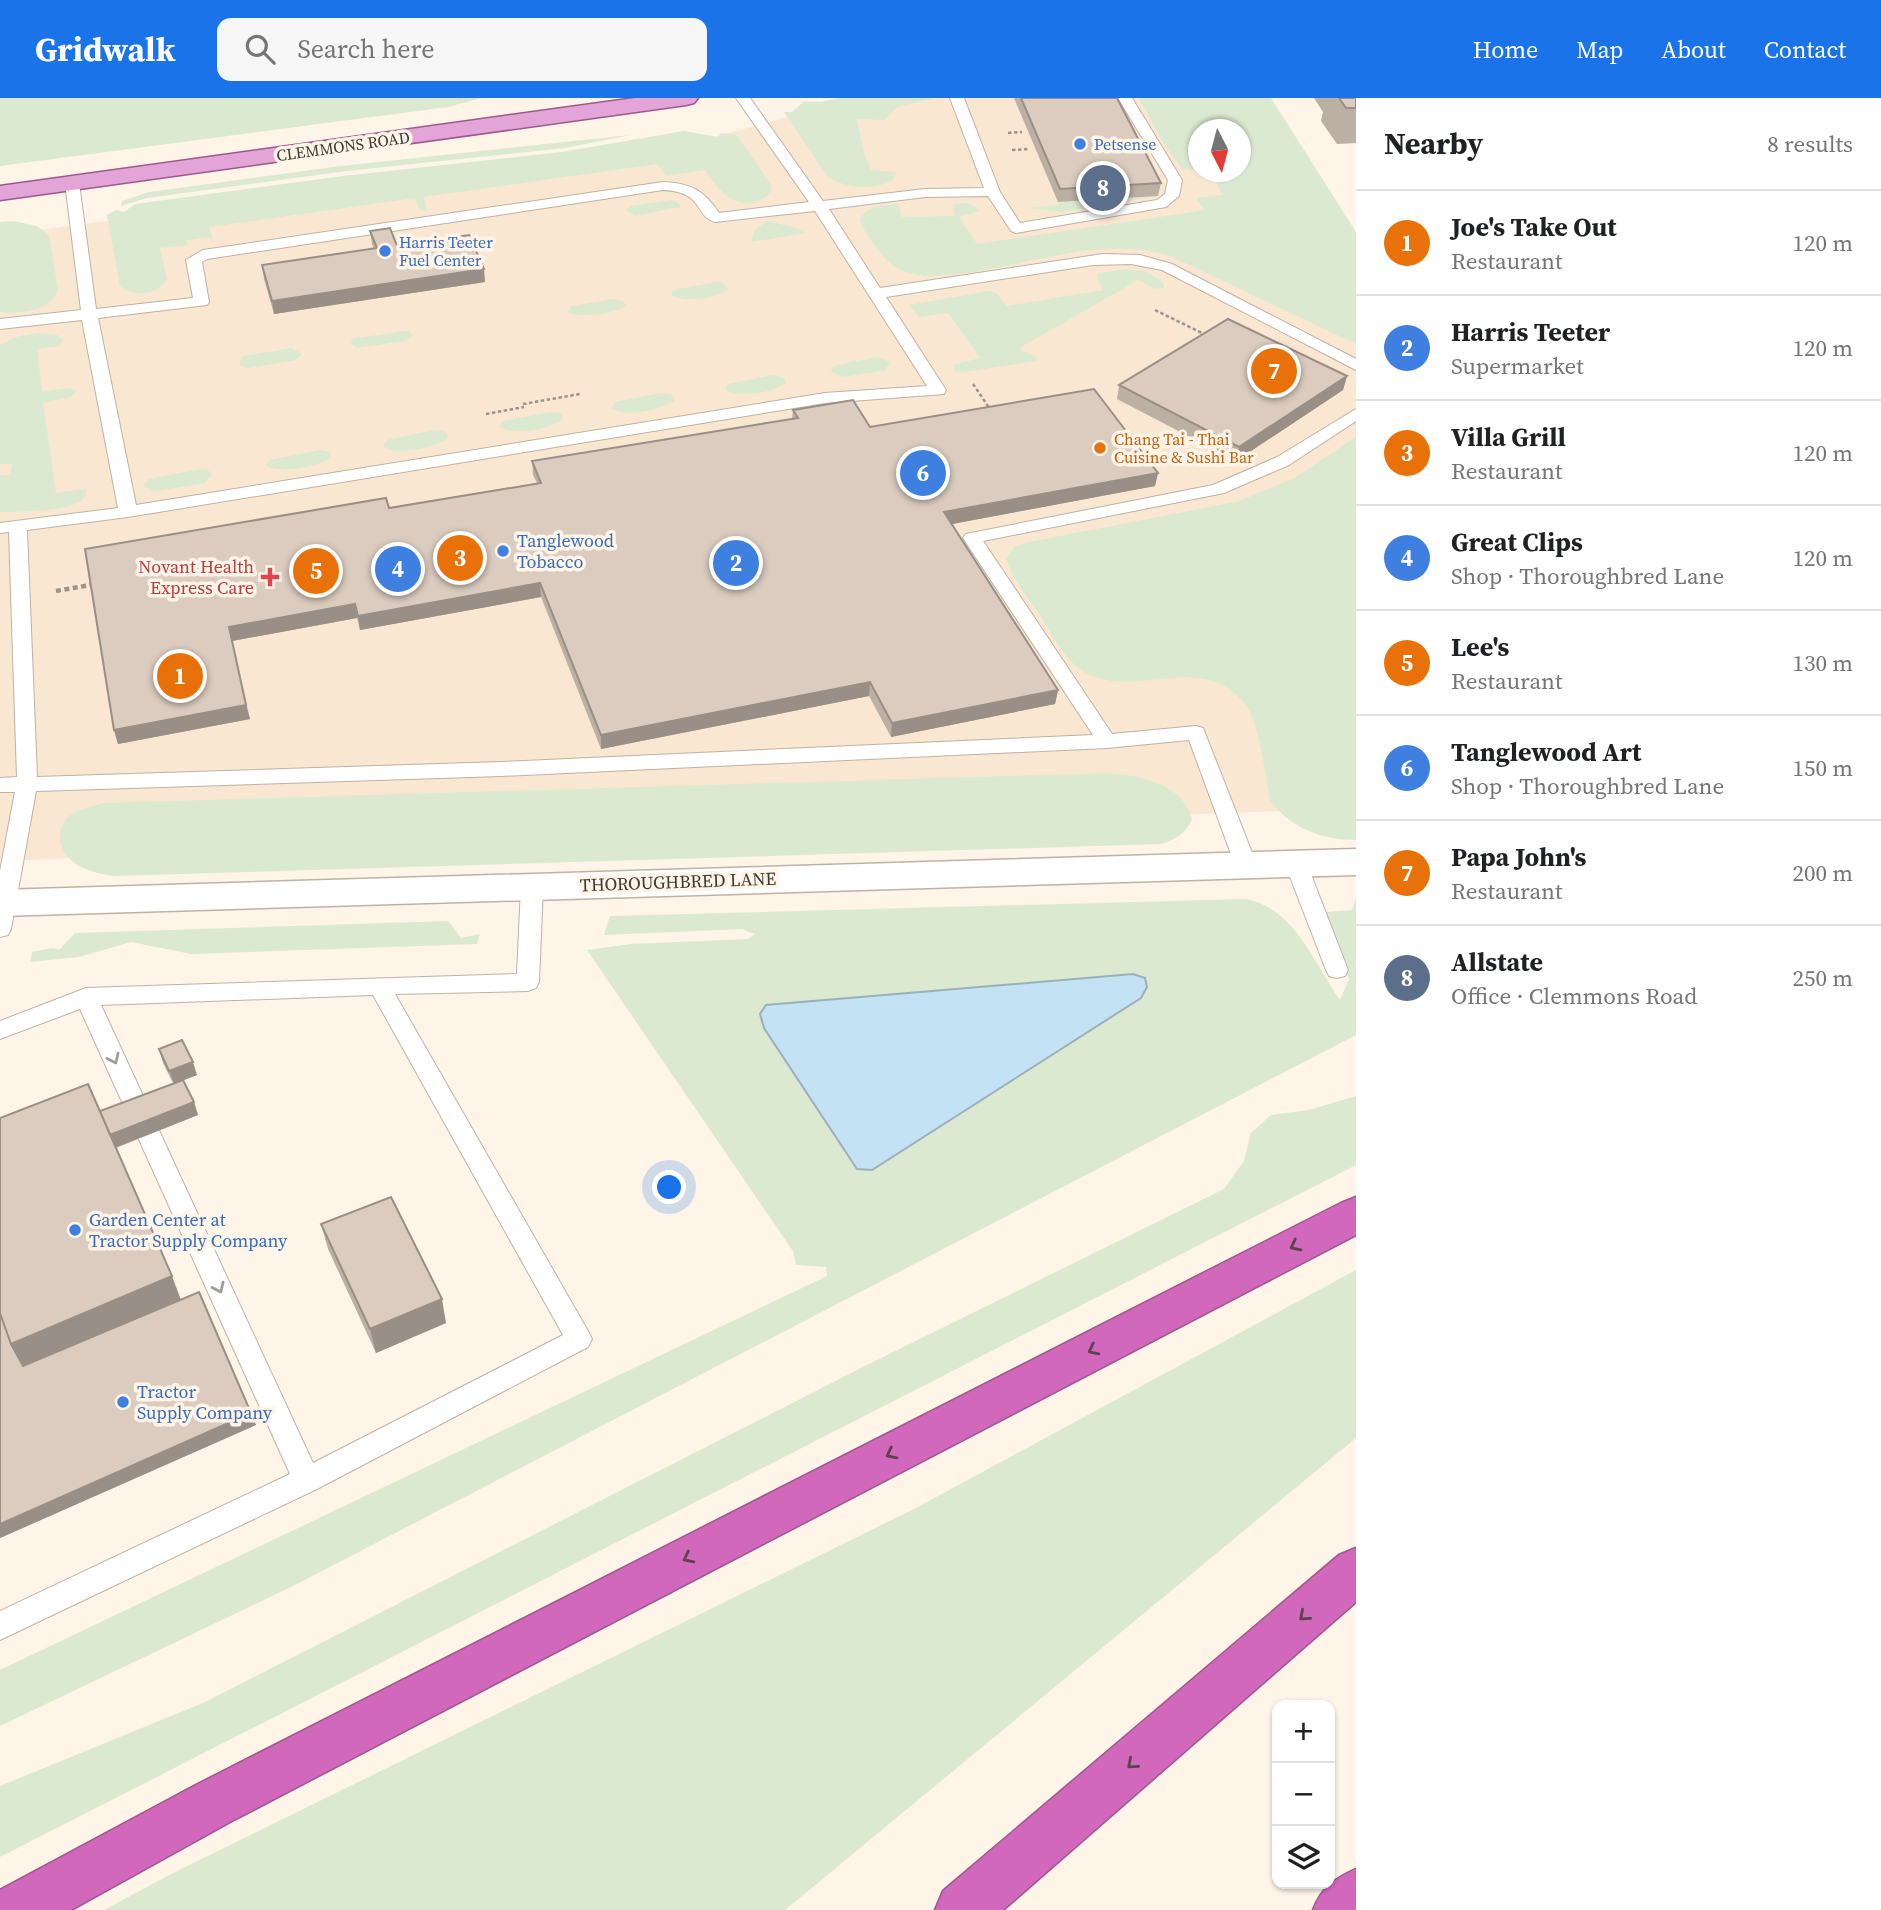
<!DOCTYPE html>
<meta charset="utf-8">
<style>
:root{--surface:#fff;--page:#f6f6f6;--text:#202124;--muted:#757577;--line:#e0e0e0;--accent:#1a73e8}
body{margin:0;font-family:"Source Serif 4",serif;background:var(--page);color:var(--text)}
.controls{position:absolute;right:21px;bottom:21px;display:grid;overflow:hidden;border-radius:14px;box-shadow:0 2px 5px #0004}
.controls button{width:63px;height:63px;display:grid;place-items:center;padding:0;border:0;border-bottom:2px solid var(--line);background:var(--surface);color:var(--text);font:35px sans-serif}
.compass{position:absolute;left:1188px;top:21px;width:63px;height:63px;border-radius:50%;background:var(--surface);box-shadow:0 2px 5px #0004;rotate:174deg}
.you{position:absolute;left:670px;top:1090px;width:24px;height:24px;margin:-18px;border:5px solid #fff;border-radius:50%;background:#1a73e8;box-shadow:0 0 0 10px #1a73e833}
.badge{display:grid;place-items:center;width:46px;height:46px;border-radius:50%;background:var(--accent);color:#fff;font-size:23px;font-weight:700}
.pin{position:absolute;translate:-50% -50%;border:4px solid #fff;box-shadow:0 2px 7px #0006}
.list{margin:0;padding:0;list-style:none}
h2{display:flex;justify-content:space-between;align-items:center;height:91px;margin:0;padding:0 28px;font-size:30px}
h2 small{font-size:23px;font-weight:400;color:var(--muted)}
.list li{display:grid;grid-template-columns:46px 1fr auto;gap:21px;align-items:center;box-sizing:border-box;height:105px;padding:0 28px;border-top:2px solid var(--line)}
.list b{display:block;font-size:26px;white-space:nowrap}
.list p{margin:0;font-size:23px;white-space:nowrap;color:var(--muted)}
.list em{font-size:23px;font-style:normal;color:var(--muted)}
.icon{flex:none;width:38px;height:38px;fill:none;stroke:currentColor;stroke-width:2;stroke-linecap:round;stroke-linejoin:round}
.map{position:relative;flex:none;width:1356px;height:1812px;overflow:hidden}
header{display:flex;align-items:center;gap:42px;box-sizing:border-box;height:98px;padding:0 35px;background:var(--accent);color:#fff}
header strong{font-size:33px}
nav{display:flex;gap:38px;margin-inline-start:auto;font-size:24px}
.search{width:490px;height:63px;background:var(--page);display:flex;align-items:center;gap:18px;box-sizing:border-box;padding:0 24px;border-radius:14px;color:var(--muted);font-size:26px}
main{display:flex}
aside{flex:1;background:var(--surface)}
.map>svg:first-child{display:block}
.built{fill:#f9e7d2}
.green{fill:#dbe9d0}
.water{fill:#c3e3f4;stroke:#9bb0ba;stroke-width:2}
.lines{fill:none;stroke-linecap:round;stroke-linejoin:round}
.lane-casing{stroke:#beb2a4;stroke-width:2}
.street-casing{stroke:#beb2a4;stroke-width:3}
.primary-casing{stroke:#9e588c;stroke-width:3}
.highway-casing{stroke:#9e588c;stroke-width:3}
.path-far1{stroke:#9c948b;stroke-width:2.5;stroke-dasharray:3.5 2.5;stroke-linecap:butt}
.path{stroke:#9c948b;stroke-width:4.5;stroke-dasharray:5 3.5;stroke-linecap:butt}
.lane{fill:#fff;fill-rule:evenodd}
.street{fill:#fff;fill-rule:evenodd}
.primary{fill:#e3a4d7;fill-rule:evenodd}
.highway{fill:#d168bc;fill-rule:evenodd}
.wall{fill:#bcafa4}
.shaded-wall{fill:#998f86}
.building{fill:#dbccbf;stroke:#998f86;stroke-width:2}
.oneway{stroke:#9f9c9a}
.oneway2{stroke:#5c434f}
.shop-dot{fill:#3f7fe0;stroke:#fef4e8;stroke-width:2.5}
.food-dot{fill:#e8710a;stroke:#fef4e8;stroke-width:2.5}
.health-dot{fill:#e0444e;stroke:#fef4e8;stroke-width:2.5}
.labels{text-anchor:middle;stroke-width:7;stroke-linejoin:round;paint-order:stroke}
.far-shop-label{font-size:16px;fill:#366cbe;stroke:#fef4e8;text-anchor:start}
.far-street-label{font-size:16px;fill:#3f3a34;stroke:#fef4e8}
.far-food-label{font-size:16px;fill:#c56008;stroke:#fef4e8;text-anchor:start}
.shop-label{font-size:18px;fill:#366cbe;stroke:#fef4e8;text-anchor:start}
.health-label{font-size:18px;fill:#be3a42;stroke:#fef4e8;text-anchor:end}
.street-label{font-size:18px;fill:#3f3a34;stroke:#fef4e8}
</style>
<header>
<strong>Gridwalk</strong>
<div class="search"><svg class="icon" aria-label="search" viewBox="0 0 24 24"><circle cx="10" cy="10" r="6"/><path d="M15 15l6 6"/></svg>Search here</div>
<nav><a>Home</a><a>Map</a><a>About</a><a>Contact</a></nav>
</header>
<main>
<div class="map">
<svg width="1356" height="1812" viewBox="0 0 1356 1812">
<rect width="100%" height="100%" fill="#fef4e8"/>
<!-- built -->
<path class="built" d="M854,0h317l27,39v35h24l134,161v142l-50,335 -1306,51v-626l694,-92z"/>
<!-- green -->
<path class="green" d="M0,0h481l-33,9 -448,59z
M840,0h95l-38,9 -12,13 -28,-1 7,34 7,17 25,2 -1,6c-19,14 -48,11 -67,-1l-44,-65h8l12,-11 17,1z
M1139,0h132l85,134v112l-186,-88c-80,-24 -164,20 -245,20 -38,-5 -44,-22 -64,-51l-1,-6c7,-12 24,-16 38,-14l4,12 53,-1 -2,-11c9,-4 22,-2 27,6l-21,6 18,27 229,-34 -10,-10 3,-3 24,-2 -12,-23h29v-42h-42v40h-15l-19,-26z
M684,33l34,6 3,-4 16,2 34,50 -1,9c-30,22 -49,0 -65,-24l-39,6 -9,-12 -234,33 4,12 -2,2 -5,-1 -5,-12 -206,29 4,14 -6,-4 -20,3v5l-27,3 7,32c-10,15 -33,18 -47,6l-13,-71 9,-5 8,2 11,-8 208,-28 219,-24z
M630,37l-65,13 -218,23 -200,27 -26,8 1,-5 27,-9 192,-26z
M1158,98l-95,16 -36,-4 32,-3 -1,-3z
M671,102l8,3 1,4 -45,9 -9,-6 5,-4z
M14,123l23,5 12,9 9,55c-7,21 -34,22 -53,23l-5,-2v-89z
M768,123l28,7 9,5 -54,9 4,-13z
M1123,171l21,2 19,11 1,6 -8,1 -18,-9 -117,67v3l16,8 -1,3 -72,11 -9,-1 -2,-6 27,-7 -32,-45 -29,4 -10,-12 80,-14 7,2 11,13 96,-16 -5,-10v-6z
M716,184h6l7,7c-11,9 -46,15 -58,6l2,-5z
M613,201l10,2 3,4c-11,9 -46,14 -58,7l3,-6z
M405,233h4l3,5 -8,5 -47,7 -6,-4 1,-5 5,-1z
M38,235l19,2 6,4 -3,7 -23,3 5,43 25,-4 10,2 -6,7 -28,6 13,90 30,-4c4,25 -69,22 -86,23v-37h10l2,-11h-12v-119l16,-8z
M292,250l10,6 -6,6 -47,8 -10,-3 4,-9z
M877,259l13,5 -4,8 -42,7 -13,-5 2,-6z
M773,277l10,2 3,5c-10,11 -49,17 -61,7l3,-5z
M661,295l11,2 3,5c-12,10 -50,18 -63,8l3,-6z
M551,314l10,1 2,6c-11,10 -51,18 -64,7l4,-5z
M435,332l11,2 2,6c-12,9 -53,19 -65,8l4,-6z
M1356,339v403c-33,0 -67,-12 -86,-40 -5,-25 -10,-77 -25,-96 -47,-57 -113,1 -165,-35 -17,-12 -27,-33 -38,-51 -11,-17 -30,-39 -36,-59l8,-12 10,-4 216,-42 54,-23z
M320,352l10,2 2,5c-11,9 -56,18 -66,8l4,-5z
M200,371h7l5,5 -8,9 -47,8h-6l-7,-6 5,-6z
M1110,675c32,3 74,11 82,47 -8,15 -16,19 -31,24l-1047,32c-22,-3 -52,-11 -54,-38 0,-7 2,-15 7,-20 10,-9 24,-11 36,-15z
M1356,800v137l-1063,551 -293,140v-56l827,-394 -1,-9 -30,-2 -3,-14 -206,-301 44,-6 117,-5 7,-5 -13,-5 -138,6 6,-19 636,-17c48,9 68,64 94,101l9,-21 -21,-54 -2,-13 26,-2z
M448,823l13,17 19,-4 -3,10 -286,10 -60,-12 -52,15 -49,5 2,-10 20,-4 7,2 16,-17z
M1356,998v69l-1356,692v-71l203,-83 660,-336 361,-178 20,-28 7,-28 20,-18 38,-5z
M1356,1172v168l-571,472h-681l69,-37 741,-364z"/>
<!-- water -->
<path class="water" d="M1133,876l12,4 2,9 -6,11 -269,172 -15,-1 -93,-141 -4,-14 6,-9z"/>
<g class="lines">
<defs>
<path id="lane" d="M736,0h14l73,103 102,-12 59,-1 -34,-90h14l36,94 20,31 137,-23 8,-6 3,-14 -50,-82h14l50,82 -3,16 -13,11 -150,26 -5,-2 -23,-35 -63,1 -96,12 51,79 223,-34 37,1 32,9 184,95v11l-194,-100 -31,-6 -38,1 -207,32 60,93 -2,4 -119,9 -697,114 -101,13 10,247 464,-15 592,-27 -130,-197 3,-4 247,-49 64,-28 79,-48v12l-67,44 -65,28 -241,48 129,193 84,-8 7,2 54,137 -3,5 -8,3 -8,-3 -3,-5 -46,-125 -82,8 -606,28 -465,15 -25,138 -3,6 -8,2v-66l15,-79h-15v-14l17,-1 -8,-245 -9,1v-10l118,-15 -36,-188 -82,9v-10l81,-9 -16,-127 2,-3h10l2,3 17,126 97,-11 -7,-38 17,-10 460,-68c27,1 41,8 56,31l90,-11zM663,92c42,2 31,26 52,32l100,-11 112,175 -102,7 -689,112 -38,-187 109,-13 2,-3 -7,-40 5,-3z
M1296,758l8,3 3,5 41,106 -3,6 -8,2 -8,-2 -3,-6 -41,-106 3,-5z
M532,781l8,2 3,6 -4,95 -3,6 -8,3 -133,3 193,337 4,8 -4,8 -271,142 -317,151v-29l290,-137 -210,-465 -80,30v-18l86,-33 431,-14 4,-87 3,-6zM373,897l190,340 -250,128 -212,-458z"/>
<path id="street" d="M1356,751v26l-1356,41v-26z"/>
<path id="primary" d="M635,0h63l-4,5 -8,2 -686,95v-14z"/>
<path id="highway" d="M1356,1099v38l-1126,587 -159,88h-71v-20l194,-104 1147,-583z
M1356,1450v54l-353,308h-68l8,-19 396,-336z
M1356,1771v41h-43c9,-23 21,-31 43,-41z"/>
</defs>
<!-- lane casing -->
<use href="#lane" class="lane-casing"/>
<!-- street casing -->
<use href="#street" class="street-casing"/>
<!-- primary casing -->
<use href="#primary" class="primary-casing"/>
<!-- highway casing -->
<use href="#highway" class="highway-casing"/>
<!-- path-far1 -->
<path class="path-far1" d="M1008,35l14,-1
M1012,52l17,-1
M1155,212l51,25
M973,286l19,28
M523,306l57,-10
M486,316l38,-7"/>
<!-- path -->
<path class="path" d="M56,493l40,-7"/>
<!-- lane -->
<use href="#lane" class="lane"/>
<!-- street -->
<use href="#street" class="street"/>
<!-- primary -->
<use href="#primary" class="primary"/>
<!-- highway -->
<use href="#highway" class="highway"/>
</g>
<!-- wall -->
<path class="wall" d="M1014,0h103l44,85 -3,13 -100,6z
M1314,0h42v45l-19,1 -16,-23 2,-9z
M370,133l27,15 88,36 -211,32 -10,-35 -2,-14 112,-16 -2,-5z
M1347,278l-4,14 -107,71 -119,-62 2,-14z
M793,312l77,17 288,46 -3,13 -204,38 107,166 -3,14 -164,33 -22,-41 -268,53 -60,-152 -181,33 -3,-12 -125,23 18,78 -132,25 -4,-14 275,-222 148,-25 -4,-8 -1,-14 260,-42z
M159,951l38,26 -14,5 11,22 4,13 -82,33 65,152 75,125 -256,113v-420l100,-7 73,-28 -10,-20z
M321,1126l125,99 -70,30 -48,-104z"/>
<!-- shaded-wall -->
<path class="shaded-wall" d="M484,171l1,13 -211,32 -2,-13z
M1347,278l-4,14 -107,71 3,-14z
M1158,375l-3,13 -213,40 2,-14z
M540,485l1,14 -181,33 -2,-14z
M355,506l2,14 -125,23 -3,-14z
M870,584l-1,14 -268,53v-14z
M1058,592l-3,14 -164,33 1,-14z
M246,607l4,14 -132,25 -4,-14z
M193,964l4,13 -23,9 -5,-13z
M194,1004l4,13 -84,33 -5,-13z
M172,1178l13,35 -156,67 -18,-34z
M442,1201l4,24 -70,30 -6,-24z
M251,1315l5,12 -256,113v-14z"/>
<!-- building -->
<path class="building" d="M1021,0h96l44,85 -101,6z
M1339,0h17v10h-10z
M390,130l7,18 72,-11 15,34 -212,32 -10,-36 115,-17 -7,-17z
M1228,221l119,57 -108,71 -120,-62z
M1094,291l64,84 -214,39 114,178 -166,33 -22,-41 -269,53 -61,-152 -182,33 -3,-12 -126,23 17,78 -132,25 -29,-181 301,-51 3,10 152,-25 -9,-22 266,-43 -5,-8 60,-10 17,27z
M182,942l11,22 -24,9 -10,-22z
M183,982l11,22 -84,33 -10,-24z
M88,986l84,192 -161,68 -11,-31v-195z
M391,1099l51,102 -72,30 -49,-105z
M199,1194l52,121 -251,111v-211l11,31 12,22z"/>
<!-- one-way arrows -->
<defs><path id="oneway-chevron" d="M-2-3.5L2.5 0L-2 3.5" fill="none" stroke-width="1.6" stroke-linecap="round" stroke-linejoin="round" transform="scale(1.75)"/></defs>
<g class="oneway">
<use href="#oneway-chevron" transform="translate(114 961) rotate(65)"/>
<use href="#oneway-chevron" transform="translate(219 1190) rotate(65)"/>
</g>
<g class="oneway2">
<use href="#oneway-chevron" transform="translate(1295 1148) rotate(153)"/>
<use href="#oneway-chevron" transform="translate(1093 1252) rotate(153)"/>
<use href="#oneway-chevron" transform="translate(891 1356) rotate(153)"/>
<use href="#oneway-chevron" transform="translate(688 1460) rotate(153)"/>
<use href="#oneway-chevron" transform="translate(1304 1518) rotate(139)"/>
<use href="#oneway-chevron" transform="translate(1132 1666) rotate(139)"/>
</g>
<!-- markers -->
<g class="shop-dot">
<circle cx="1080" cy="46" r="7"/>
<circle cx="385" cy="153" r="7"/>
<circle cx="503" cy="453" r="7"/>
<circle cx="75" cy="1132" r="7"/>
<circle cx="123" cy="1304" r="7"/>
</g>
<circle class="food-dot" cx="1100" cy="350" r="7"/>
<path class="health-dot" d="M266.5 468.5h7v7h7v7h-7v7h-7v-7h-7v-7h7z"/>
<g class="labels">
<!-- far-shop labels -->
<g class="far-shop-label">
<text x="1094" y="52">Petsense</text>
<text x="399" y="150">Harris Teeter<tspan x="399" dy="18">Fuel Center</tspan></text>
</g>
<!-- far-street labels -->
<g class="far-street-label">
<text transform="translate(343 48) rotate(-8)" y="6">CLEMMONS ROAD</text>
</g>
<!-- far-food labels -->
<g class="far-food-label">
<text x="1114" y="347">Chang Tai - Thai<tspan x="1114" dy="18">Cuisine &amp; Sushi Bar</tspan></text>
</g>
<!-- shop labels -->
<g class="shop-label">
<text x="517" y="449">Tanglewood<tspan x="517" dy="21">Tobacco</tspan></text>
<text x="89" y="1128">Garden Center at<tspan x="89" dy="21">Tractor Supply Company</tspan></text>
<text x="137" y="1300">Tractor<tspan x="137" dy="21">Supply Company</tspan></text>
</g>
<!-- health labels -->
<g class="health-label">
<text x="254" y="475">Novant Health<tspan x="254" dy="21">Express Care</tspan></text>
</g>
<!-- street labels -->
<g class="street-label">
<text transform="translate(678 784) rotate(-2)" y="6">THOROUGHBRED LANE</text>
</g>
</g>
</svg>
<div class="controls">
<button>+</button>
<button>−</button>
<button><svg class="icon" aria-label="layers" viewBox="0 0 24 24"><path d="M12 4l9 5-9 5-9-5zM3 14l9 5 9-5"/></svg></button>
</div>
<svg class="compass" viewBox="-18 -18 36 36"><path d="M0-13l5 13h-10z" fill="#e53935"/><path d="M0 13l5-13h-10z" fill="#757577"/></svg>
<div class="you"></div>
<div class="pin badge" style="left:180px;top:578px;background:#e8710a">1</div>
<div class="pin badge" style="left:736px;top:465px;background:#3f7fe0">2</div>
<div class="pin badge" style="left:460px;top:460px;background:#e8710a">3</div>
<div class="pin badge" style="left:398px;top:471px;background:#3f7fe0">4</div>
<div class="pin badge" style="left:316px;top:473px;background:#e8710a">5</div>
<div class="pin badge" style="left:923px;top:375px;background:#3f7fe0">6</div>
<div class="pin badge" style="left:1274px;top:273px;background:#e8710a">7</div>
<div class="pin badge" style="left:1103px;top:90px;background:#5c6f8a">8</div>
</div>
<aside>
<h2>Nearby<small>8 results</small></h2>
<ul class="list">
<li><span class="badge" style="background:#e8710a">1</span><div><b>Joe's Take Out</b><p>Restaurant</p></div><em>120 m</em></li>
<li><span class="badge" style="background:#3f7fe0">2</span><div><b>Harris Teeter</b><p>Supermarket</p></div><em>120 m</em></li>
<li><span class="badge" style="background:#e8710a">3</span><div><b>Villa Grill</b><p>Restaurant</p></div><em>120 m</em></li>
<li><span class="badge" style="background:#3f7fe0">4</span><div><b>Great Clips</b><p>Shop · Thoroughbred Lane</p></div><em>120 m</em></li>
<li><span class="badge" style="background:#e8710a">5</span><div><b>Lee's</b><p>Restaurant</p></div><em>130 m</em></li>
<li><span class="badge" style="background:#3f7fe0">6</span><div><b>Tanglewood Art</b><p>Shop · Thoroughbred Lane</p></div><em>150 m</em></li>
<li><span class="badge" style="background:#e8710a">7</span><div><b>Papa John's</b><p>Restaurant</p></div><em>200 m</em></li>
<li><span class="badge" style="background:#5c6f8a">8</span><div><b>Allstate</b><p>Office · Clemmons Road</p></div><em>250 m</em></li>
</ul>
</aside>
</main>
